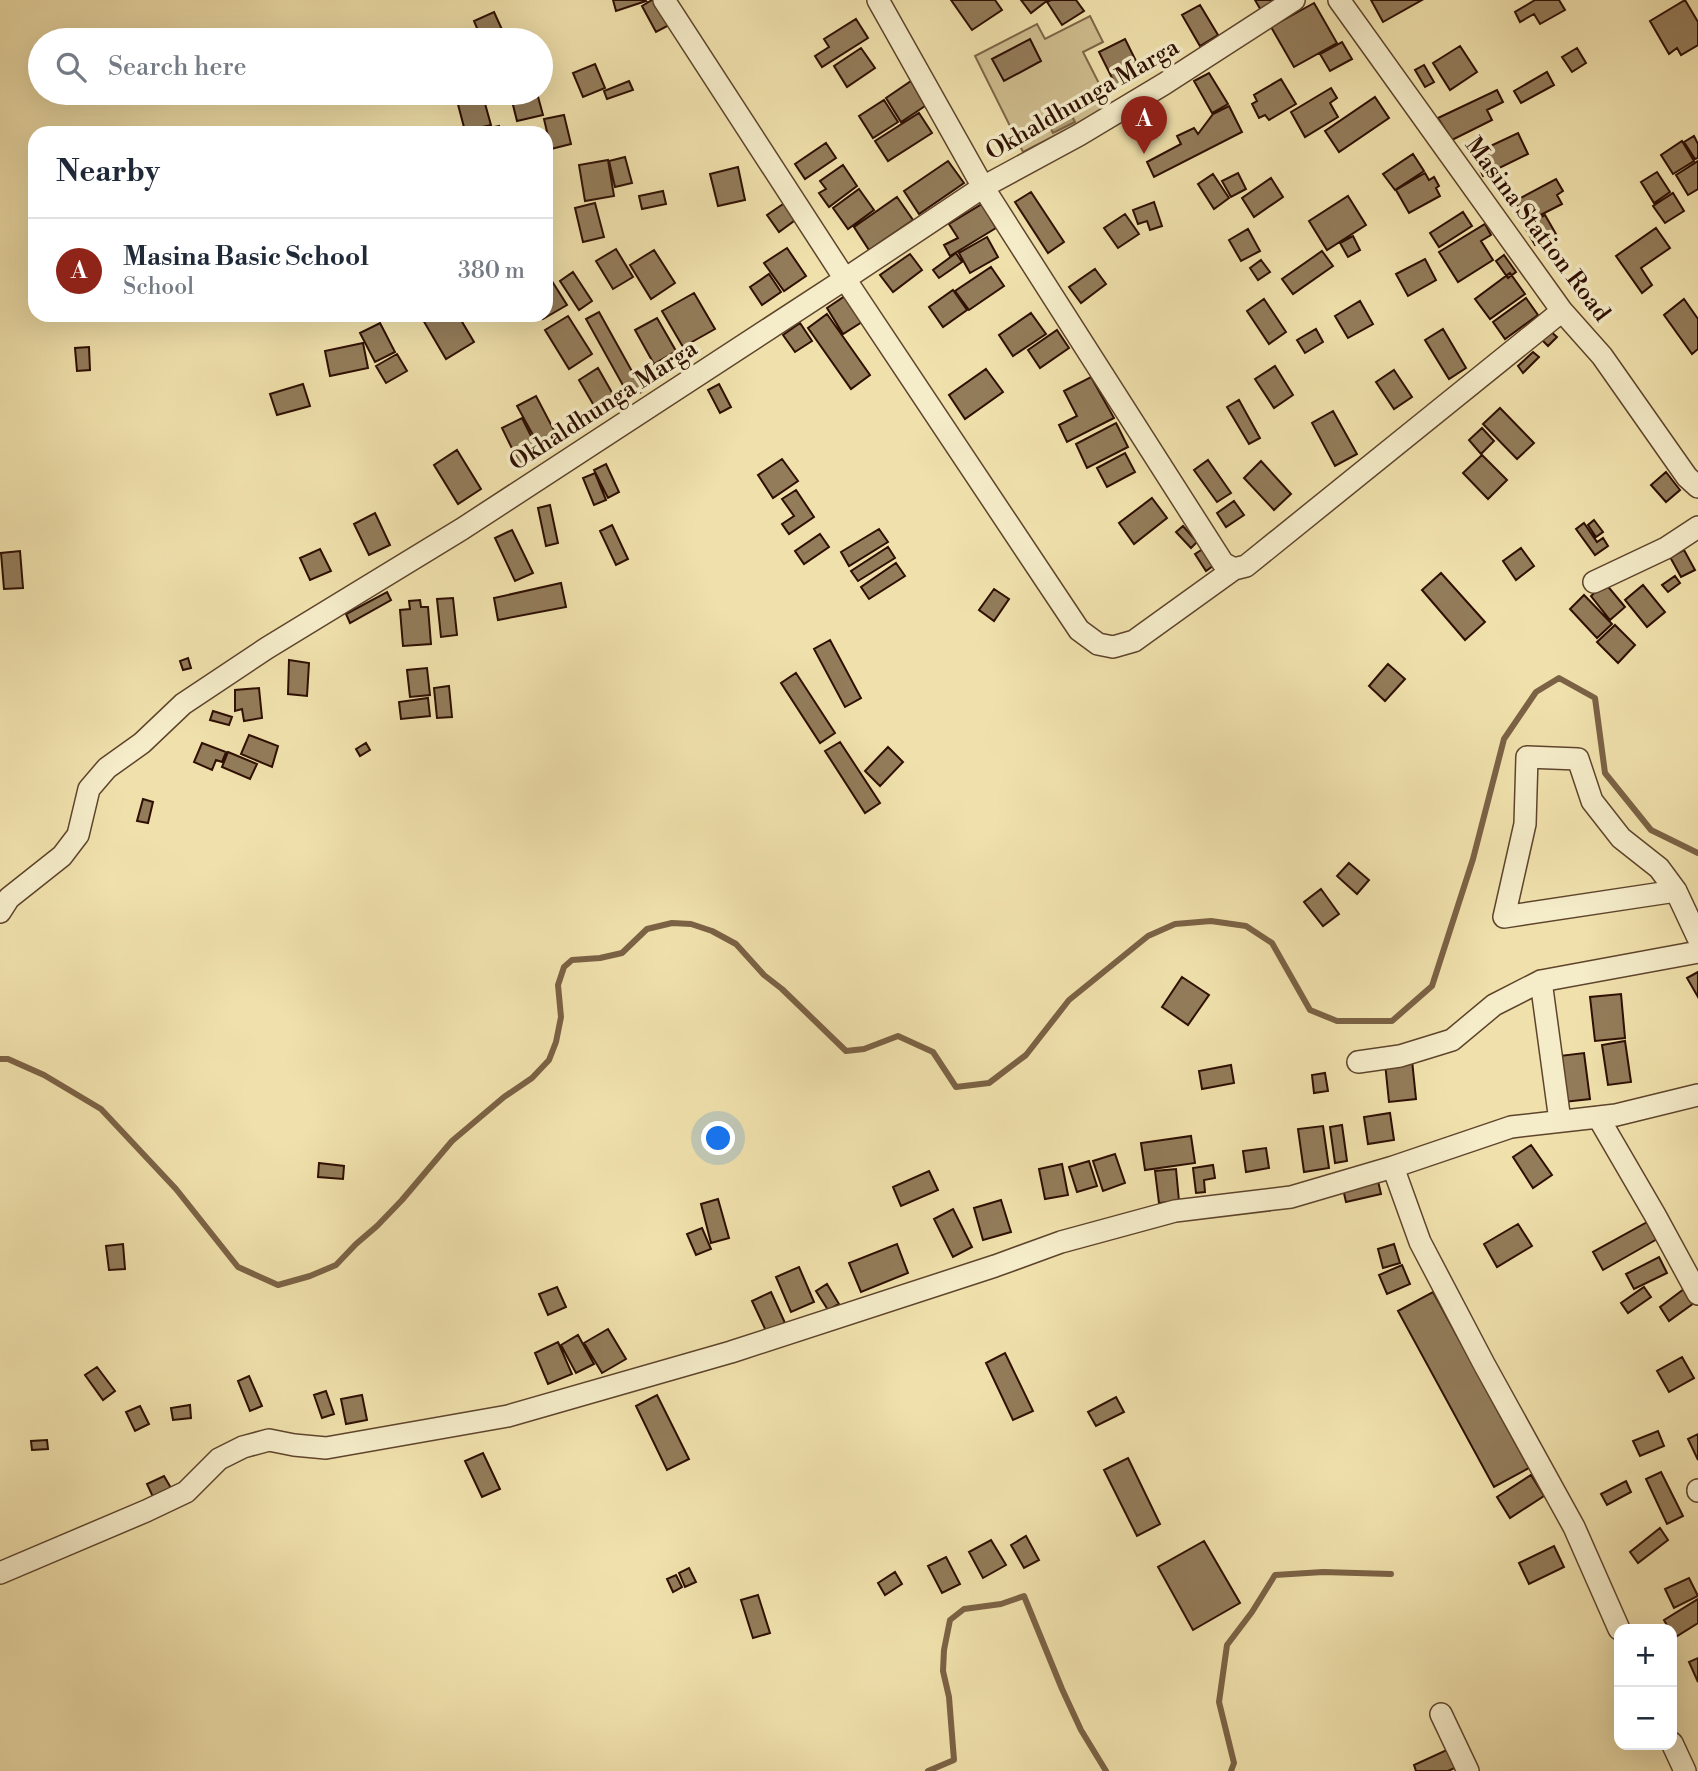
<!DOCTYPE html>
<meta charset="utf-8">
<style>
:root{--surface:#fff;--page:#f2f2f3;--text:#1f2937;--muted:#747a83;--line:#e0e1e3;--accent:#8f2418}
body{margin:0;font-family:"Libre Bodoni",serif;background:var(--page);color:var(--text)}
.controls{position:absolute;right:21px;bottom:21px;display:grid;overflow:hidden;border-radius:14px;box-shadow:0 7px 28px #0002}
.controls button{width:63px;height:63px;display:grid;place-items:center;padding:0;border:0;border-bottom:2px solid var(--line);background:var(--surface);color:var(--text);font:35px sans-serif}
.you{position:absolute;left:719px;top:1139px;width:24px;height:24px;margin:-18px;border:5px solid #fff;border-radius:50%;background:#1a73e8;box-shadow:0 0 0 10px #1a73e833}
.badge{display:grid;place-items:center;width:46px;height:46px;border-radius:50%;background:var(--accent);color:#fff;font-size:23px;font-weight:700}
.pin{position:absolute;translate:-50% -58px;filter:drop-shadow(0 2px 4px #0008)}
.pin::after{content:'';position:absolute;top:37px;width:24px;height:21px;background:inherit;clip-path:polygon(0 0,100% 0,50% 100%)}
.list{margin:0;padding:0;list-style:none}
h2{display:flex;justify-content:space-between;align-items:center;height:91px;margin:0;padding:0 28px;font-size:30px}
h2 small{font-size:23px;font-weight:400;color:var(--muted)}
.list li{display:grid;grid-template-columns:46px 1fr auto;gap:21px;align-items:center;box-sizing:border-box;height:105px;padding:0 28px;border-top:2px solid var(--line)}
.list b{display:block;font-size:26px;white-space:nowrap}
.list p{margin:0;font-size:23px;white-space:nowrap;color:var(--muted)}
.list em{font-size:23px;font-style:normal;color:var(--muted)}
.icon{flex:none;width:38px;height:38px;fill:none;stroke:currentColor;stroke-width:2;stroke-linecap:round;stroke-linejoin:round}
.map{position:relative;flex:none;width:1698px;height:1771px;overflow:hidden}
.search{position:absolute;background:var(--surface);box-shadow:0 7px 28px #0002;left:28px;top:28px;width:525px;height:77px;display:flex;align-items:center;gap:18px;box-sizing:border-box;padding:0 24px;border-radius:38px;color:var(--muted);font-size:26px}
.panel{position:absolute;background:var(--surface);box-shadow:0 7px 28px #0002;left:28px;top:126px;width:525px;height:196px;border-radius:21px}
.map>svg:first-child{display:block}
.green{fill:#cfbd8f;stroke:#7e6648;stroke-width:2}
.water{fill:#ae9a72;stroke:#7b6245;stroke-width:2}
.lines{fill:none;stroke-linecap:round;stroke-linejoin:round}
.stream{stroke:#7b6245;stroke-width:6}
.building{fill:#937c5a;stroke:#2e0f02;stroke-width:2}
.minor-casing{stroke:#5e442c;stroke-width:24}
.minor{stroke:#f5ecc9;stroke-width:21}
.labels{text-anchor:middle;stroke-width:7;stroke-linejoin:round;paint-order:stroke}
.street-label{font-size:24px;fill:#2e0f02;stroke:#f5ecc9}
</style>
<div class="map">
<svg width="1698" height="1771" viewBox="0 0 1698 1771">
<rect width="100%" height="100%" fill="#f0e1ac"/>
<filter id="stains"><feTurbulence type="fractalNoise" baseFrequency=".00286" numOctaves="4"/><feColorMatrix values="0 0 0 0 .2 0 0 0 0 .09 0 0 0 0 .02 0 0 0 .5 -.17"/></filter>
<radialGradient id="worn" r=".72"><stop offset=".6" stop-color="#630" stop-opacity="0"/><stop offset="1" stop-color="#630" stop-opacity=".3"/></radialGradient>
<!-- green -->
<path class="green" d="M1090,16l13,26 -20,10 28,55 -88,45 -48,-96 62,-32 8,15z"/>
<!-- water -->
<path class="water" d="M1067,106l8,16 -22,11 -8,-16z"/>
<g class="lines">
<!-- stream -->
<path class="stream" d="M0,1059h8l36,16 57,34 75,80 62,78 40,18 32,-9 26,-11 20,-21 21,-18 25,-26 50,-59 52,-44 28,-19 17,-18 7,-18 5,-25 -3,-32 6,-18 8,-7 28,-2 22,-5 25,-24 25,-6 19,1 21,7 24,13 28,31 18,14 64,62 18,-2 34,-13 35,16 23,35 33,-4 37,-28 43,-55 79,-64 27,-12 36,-3 35,5 26,17 38,67 27,11h55l40,-35 41,-127 31,-120 32,-47 23,-14 36,20 10,75 46,57 47,23
M928,1771l26,-11 -5,-63 -6,-26 1,-21 6,-30 14,-11 37,-5 23,-8 38,93 19,41 25,41
M1231,1771l3,-8 -15,-61 8,-57 25,-33 23,-37 48,-3 68,2"/>
</g>
<!-- building -->
<path class="building" d="M613,0h32l1,1 -30,10z
M652,0h6l13,24 -15,8 -14,-26z
M951,0h44l7,10 -30,20z
M1021,0h27l-17,13z
M1051,0h25l8,11 -22,14 -15,-23z
M1255,0h27l-20,12z
M1371,0h51l-39,22z
M1535,0h24l6,10 -25,14 -6,-10 -14,8 -5,-10z
M1685,0l13,22v23l-17,10 -4,-7 -8,6 -19,-33z
M1314,3l23,40 -43,24 -23,-40z
M1200,5l18,30 -18,11 -18,-31z
M494,12l10,22 -14,6h-8l-8,-19z
M856,19l12,19 -46,29 -7,-11 14,-9 -5,-8z
M1030,39l11,22 -37,20 -12,-22z
M1125,39l17,34 -26,13 -17,-34z
M1342,42l10,17 -22,12 -10,-17z
M1460,46l17,26 -27,18 -17,-27z
M861,48l14,20 -28,19 -13,-21z
M1577,48l9,15 -14,9 -10,-15z
M595,64l10,24 -22,9 -10,-24z
M1424,65l10,17 -9,5 -10,-17z
M1547,72l7,13 -33,18 -7,-12z
M1209,73l19,31 -16,9 -18,-32z
M1281,79l15,25 -27,16 -4,-5 -6,3 -7,-14 5,-3 -3,-6z
M629,81l4,9 -26,9 -3,-8z
M911,81l14,25 -24,16 -15,-24z
M1331,88l6,10 -7,5 8,14 -33,20 -14,-25z
M1497,90l6,12 -16,8 5,10 -40,20 -14,-22z
M455,93h27l9,32 -26,6z
M510,93h27l6,22 -26,6z
M1375,97l14,21 -50,34 -14,-21z
M884,100l14,22 -25,16 -14,-22z
M1229,106l13,26 -88,45 -7,-15 34,-18 -4,-8 17,-8 4,6 15,-20z
M919,113l13,20 -44,28 -13,-20z
M564,115l7,29 -20,5 -7,-30z
M499,126l1,7h-19l-1,-3z
M1518,133l10,21 -45,22 -5,-11 11,-5 -5,-11z
M1694,136l4,8v14l-3,1 -11,-17z
M1682,141l12,20 -21,13 -12,-19z
M826,143l10,15 -31,21 -10,-15z
M1413,154l11,17 -29,19 -12,-16z
M625,157l7,26 -17,4 -6,-26z
M608,160l6,36 -29,5 -6,-36z
M948,161l16,22 -45,31 -15,-23z
M1698,161v28l-10,6 -12,-20z
M843,165l14,21 -28,21 -10,-14 7,-4 -6,-8z
M738,167l7,33 -27,6 -8,-32z
M1657,172l13,20 -16,11 -13,-21z
M1238,173l8,16 -15,8 -9,-16z
M1425,173l4,7 5,-3 5,9 -3,2 4,8 -31,17 -13,-23z
M1213,174l16,24 -15,11 -16,-25z
M1271,178l12,19 -29,20 -12,-19z
M1556,179l7,12 -6,4 5,9 -35,18 -12,-21z
M859,189l15,21 -26,19 -15,-21z
M663,191l3,13 -24,5 -3,-13z
M1031,192l33,50 -16,11 -33,-51z
M1673,193l11,18 -19,12 -12,-17z
M1348,196l18,29 -39,25 -18,-29z
M897,197l16,23 -44,30 -15,-23z
M786,202l12,16 -19,14 -12,-17z
M1154,202l8,24 -12,4 -3,-9 -9,3 -5,-14z
M595,203l9,34 -21,5 -8,-34z
M982,204l14,24 -46,28 -6,-11 14,-7 -9,-14z
M1463,212l9,14 -33,21 -9,-14z
M1125,214l14,20 -21,14 -14,-20z
M1545,215l11,19 -21,11 -11,-19z
M1485,224l6,11 -10,6 12,19 -35,22 -19,-30z
M1656,228l14,20 -29,20 11,17 -10,8 -26,-37z
M1248,229l12,22 -19,10 -12,-21z
M1353,236l7,14 -12,7 -8,-14z
M987,237l11,20 -28,16 -11,-20z
M787,248l19,28 -22,15 -20,-28z
M616,249l17,28 -20,12 -17,-28z
M654,250l21,33 -24,16 -21,-34z
M1322,251l11,15 -40,28 -11,-15z
M956,253l6,9 -23,16 -6,-8z
M910,254l12,16 -29,22 -13,-17z
M1504,255l12,17 -8,6 -12,-17z
M1425,259l11,21 -28,16 -12,-22z
M1261,260l9,12 -12,8 -8,-12z
M991,267l13,19 -35,24 -14,-19z
M1095,269l11,15 -25,19 -12,-16z
M573,272l19,29 -13,9 -19,-29z
M1510,273l15,21 -35,25 -15,-20z
M769,274l12,18 -19,13 -12,-18z
M550,278l17,27 -24,14 -3,-4h6v-35z
M953,290l14,20 -24,17 -14,-20z
M694,293l21,36 -32,18 -21,-36z
M845,296l17,26 -19,12 -16,-26z
M1526,298l12,17 -33,24 -12,-17z
M1264,299l22,33 -17,12 -22,-33z
M1684,299l14,20v30l-6,5 -28,-39z
M1360,301l13,23 -25,14 -13,-22z
M599,312l44,79 -13,7 -44,-79z
M1031,313l15,21 -33,22 -14,-21z
M827,314l43,61 -19,14 -43,-61z
M432,315h26l16,27 -28,17 -23,-39z
M568,316l24,38 -23,15 -24,-39z
M657,318l19,33 -22,13 -19,-34z
M380,323l15,29 -20,10 -15,-29z
M800,323l12,18 -17,11 -12,-17z
M1316,329l7,13 -18,11 -8,-13z
M1443,329l23,39 -17,11 -24,-39z
M1057,330l12,18 -29,20 -12,-18z
M1549,330l8,7 -9,9 -7,-7z
M363,343l5,25 -38,8 -5,-25z
M89,347l1,23 -13,1 -2,-23z
M680,351l7,12 -21,13 -6,-11z
M1533,352l6,5 -16,16 -5,-7z
M397,354l10,17 -21,12 -10,-17z
M1275,366l18,29 -19,13 -19,-29z
M598,368l21,37 -19,11 -21,-36z
M986,369l17,23 -38,27 -16,-24z
M1394,370l18,27 -18,12 -18,-27z
M1091,377l23,41 -47,24 -8,-17 18,-9 -13,-25z
M303,384l7,22 -33,9 -7,-21z
M719,384l12,23 -11,6 -12,-23z
M536,396l21,40 -18,10 -22,-40z
M1239,400l21,38 -11,6 -22,-37z
M1500,408l34,35 -17,16 -34,-35z
M1333,411l24,43 -22,12 -23,-43z
M522,418l18,36 -20,11 -18,-37z
M1116,423l12,24 -41,21 -11,-24z
M1482,428l12,13 -13,13 -12,-14z
M457,450l24,39 -23,15 -24,-39z
M1125,453l10,19 -28,15 -10,-19z
M1482,455l25,25 -19,19 -25,-26z
M782,459l16,22 -25,17 -15,-23z
M1208,460l23,33 -14,9 -23,-32z
M1261,461l30,33 -17,16 -30,-32z
M606,464l13,28 -11,6 -14,-28z
M1666,472l14,18 -14,12 -15,-17z
M595,473l11,27 -12,5 -11,-27z
M796,490l18,27 -25,17 -7,-10 12,-8 -12,-17z
M1152,498l15,20 -33,26 -15,-21z
M1234,501l10,14 -18,12 -9,-14z
M550,505l8,38 -12,3 -8,-38z
M375,513l15,32 -21,10 -15,-31z
M1594,520l9,12 -7,5 -8,-12z
M1584,523l13,19 6,-4 5,8 -13,9 -19,-26z
M612,525l16,34 -12,6 -16,-34z
M1183,526l14,16 -6,6 -15,-16z
M879,529l9,13 -39,24 -8,-14z
M512,530l21,43 -18,8 -20,-43z
M820,534l9,13 -25,17 -9,-13z
M888,547l7,11 -37,23 -7,-10z
M1206,547l11,16 -11,8 -11,-17z
M1521,548l13,18 -18,14 -13,-19z
M320,549l11,22 -21,9 -10,-22z
M1684,550l11,20 -14,7 -11,-20z
M20,551l3,37 -19,1 -3,-36z
M896,563l9,13 -36,23 -8,-12z
M1441,573l44,49 -20,18 -43,-50z
M1675,576l5,7 -12,9 -6,-7z
M561,583l5,24 -68,13 -4,-22z
M1605,583l20,24 -15,13 -19,-24z
M1643,585l22,27 -18,15 -22,-27z
M994,589l15,10 -15,22 -15,-11z
M387,592l4,8 -41,23 -4,-9z
M1584,595l28,29 -15,14 -27,-29z
M453,598l4,37 -16,2 -4,-38z
M420,600l1,7h7l3,37 -28,2 -3,-36 10,-1 -1,-8z
M1615,625l20,20 -17,18 -21,-21z
M830,640l31,58 -16,9 -31,-58z
M188,658l3,10 -8,2 -3,-9z
M289,660l20,3 -2,33 -19,-2z
M1388,664l17,15 -20,22 -16,-15z
M427,668l3,27 -20,2 -3,-27z
M796,673l39,60 -15,10 -39,-60z
M449,686l3,31 -15,1 -3,-30z
M259,688l3,30 -18,3 -2,-12 -7,2v-21z
M428,698l2,18 -29,3 -2,-17z
M213,711l19,6 -3,8 -19,-5z
M249,735l29,11 -6,21 -31,-13z
M840,742l40,61 -15,10 -40,-62z
M202,743l24,9 -4,10 -6,-2 -4,10 -18,-8z
M366,743l4,7 -10,6 -4,-7z
M888,747l15,15 -23,24 -15,-15z
M228,752l29,12 -7,15 -28,-12z
M143,799l10,3 -5,21 -11,-2z
M1349,863l20,17 -12,14 -20,-18z
M1321,889l18,25 -16,12 -19,-24z
M1698,972v25l-11,-19z
M1182,977l27,18 -21,30 -26,-18z
M1621,994l4,44 -30,3 -5,-44z
M1625,1041l6,41 -23,3 -6,-40z
M1584,1053l6,46 -26,3 -5,-46z
M1412,1060l4,39 -27,3 -4,-39z
M1231,1065l3,18 -32,6 -3,-18z
M1325,1073l3,18 -14,2 -2,-18z
M1390,1113l4,27 -26,4 -4,-27z
M1342,1125l5,36 -12,2 -5,-36z
M1323,1126l6,42 -25,4 -6,-43z
M1191,1136l4,27 -50,7 -4,-27z
M1531,1145l21,30 -19,13 -20,-31z
M1266,1148l3,20 -23,4 -3,-21z
M1115,1154l10,29 -22,8 -10,-30z
M1089,1161l8,25 -20,6 -8,-25z
M319,1163l25,3 -1,13 -25,-2z
M1062,1164l6,31 -23,4 -6,-30z
M1213,1165l2,13 -11,2 1,12 -9,1 -3,-25z
M1176,1169l3,32 -20,2 -4,-32z
M929,1171l9,19 -37,16 -8,-19z
M1378,1181l3,13 -35,8 -3,-13z
M718,1199l11,39 -18,5 -10,-39z
M1001,1200l10,32 -28,8 -9,-32z
M953,1209l19,38 -19,10 -19,-38z
M1649,1221l10,17 -56,32 -10,-18z
M1518,1224l14,22 -35,21 -13,-23z
M702,1228l9,21 -15,6 -9,-21z
M123,1244l2,25 -16,1 -3,-24z
M897,1244l11,29 -47,19 -12,-29z
M1394,1244l6,19 -17,5 -5,-19z
M1659,1257l8,16 -33,16 -8,-15z
M1402,1265l8,19 -23,10 -8,-19z
M799,1267l15,35 -23,10 -15,-35z
M827,1284l12,20 -11,6 -12,-19z
M557,1287l9,20 -18,8 -9,-21z
M1644,1287l7,10 -23,16 -7,-10z
M1684,1289l10,14 -25,18 -9,-14z
M771,1292l14,31 -19,8 -14,-30z
M1433,1292l96,176 -35,19 -96,-176z
M608,1329l18,30 -24,14 -18,-30z
M578,1335l16,29 -18,9 -15,-28z
M558,1342l14,32 -24,10 -13,-31z
M1005,1353l28,58 -20,9 -27,-57z
M1682,1357l12,21 -25,14 -12,-21z
M97,1367l18,24 -12,9 -18,-25z
M249,1376l13,30 -12,5 -12,-30z
M326,1391l8,23 -12,4 -8,-23z
M362,1395l5,25 -21,4 -5,-25z
M657,1395l32,64 -22,11 -31,-64z
M1116,1397l8,15 -28,14 -8,-14z
M190,1405l1,13 -18,2 -2,-12z
M140,1406l9,18 -14,7 -9,-19z
M1658,1431l6,15 -24,10 -7,-15z
M1698,1434v26l-10,-21z
M47,1440l1,9 -16,1 -1,-9z
M483,1453l17,36 -18,8 -17,-36z
M1128,1458l32,66 -23,12 -33,-66z
M1661,1472l22,44 -16,8 -21,-45z
M1531,1475l13,21 -34,22 -13,-21z
M164,1476l7,12 -18,9 -6,-13z
M1626,1481l5,11 -24,13 -6,-11z
M1660,1528l8,12 -30,23 -8,-11z
M1026,1536l13,24 -15,8 -13,-23z
M991,1540l15,25 -23,13 -14,-26z
M1204,1541l36,62 -47,27 -35,-63z
M1554,1546l10,21 -35,17 -10,-21z
M946,1557l14,27 -18,9 -14,-27z
M689,1568l7,14 -11,5 -6,-14z
M895,1572l7,12 -17,11 -7,-12z
M676,1575l6,12 -9,5 -6,-13z
M1689,1578l9,18 -24,12 -9,-19z
M758,1595l12,38 -17,5 -12,-38z
M1698,1599v24l-24,15 -2,-4v-5h-3l-5,-9z
M1698,1658v24l-9,-20z
M1451,1748l8,18 -11,5h-32l-2,-6z"/>
<g class="lines">
<defs>
<path id="minor" d="M664,0l181,279 234,351 19,14 15,3 21,-6 100,-72
M878,0l105,187 240,376 11,6 12,-3 316,-255
M1339,0l223,311 40,45 85,121 11,10
M1594,582l72,-34 32,-21
M1676,891l-172,26 21,-93 2,-67 51,2 14,42 29,37 38,30 17,23 22,47
M0,912l9,-14 53,-42 16,-21 11,-46 18,-21 35,-25 41,-39 84,-56 195,-119 383,-250 138,-92 96,-52 85,-51 130,-84
M1541,981l19,140
M1358,1062l42,-6 52,-16 42,-35 47,-24 157,-29
M1598,1117l57,98 43,79
M1393,1167l27,75 64,122 90,163 45,102
M1698,1490v1
M0,1573l146,-62 40,-19 33,-33 24,-12 26,-7 25,5 32,3 182,-32 223,-64 264,-86 66,-24 114,-31 116,-14 102,-30 118,-40 105,-12 82,-20
M1441,1714l27,57
M1672,1743l13,28"/>
</defs>
<!-- minor casing -->
<use href="#minor" class="minor-casing"/>
<!-- minor -->
<use href="#minor" class="minor"/>
</g>
<g class="labels">
<!-- street labels -->
<g class="street-label">
<text transform="translate(1082 99) rotate(-30)" y="8">Okhaldhunga Marga</text>
<text transform="translate(1538 229) rotate(53)" y="8">Masina Station Road</text>
<text transform="translate(603 405) rotate(-33)" y="8">Okhaldhunga Marga</text>
</g>
</g>
<rect width="100%" height="100%" filter="url(#stains)"/>
<rect width="100%" height="100%" fill="url(#worn)"/>
</svg>
<div class="controls">
<button>+</button>
<button>−</button>
</div>
<div class="you"></div>
<div class="pin badge" style="left:1144px;top:154px">A</div>
<div class="search"><svg class="icon" aria-label="search" viewBox="0 0 24 24"><circle cx="10" cy="10" r="6"/><path d="M15 15l6 6"/></svg>Search here</div>
<section class="panel">
<h2>Nearby<small></small></h2>
<ul class="list">
<li><span class="badge">A</span><div><b>Masina Basic School</b><p>School</p></div><em>380 m</em></li>
</ul>
</section>
</div>
